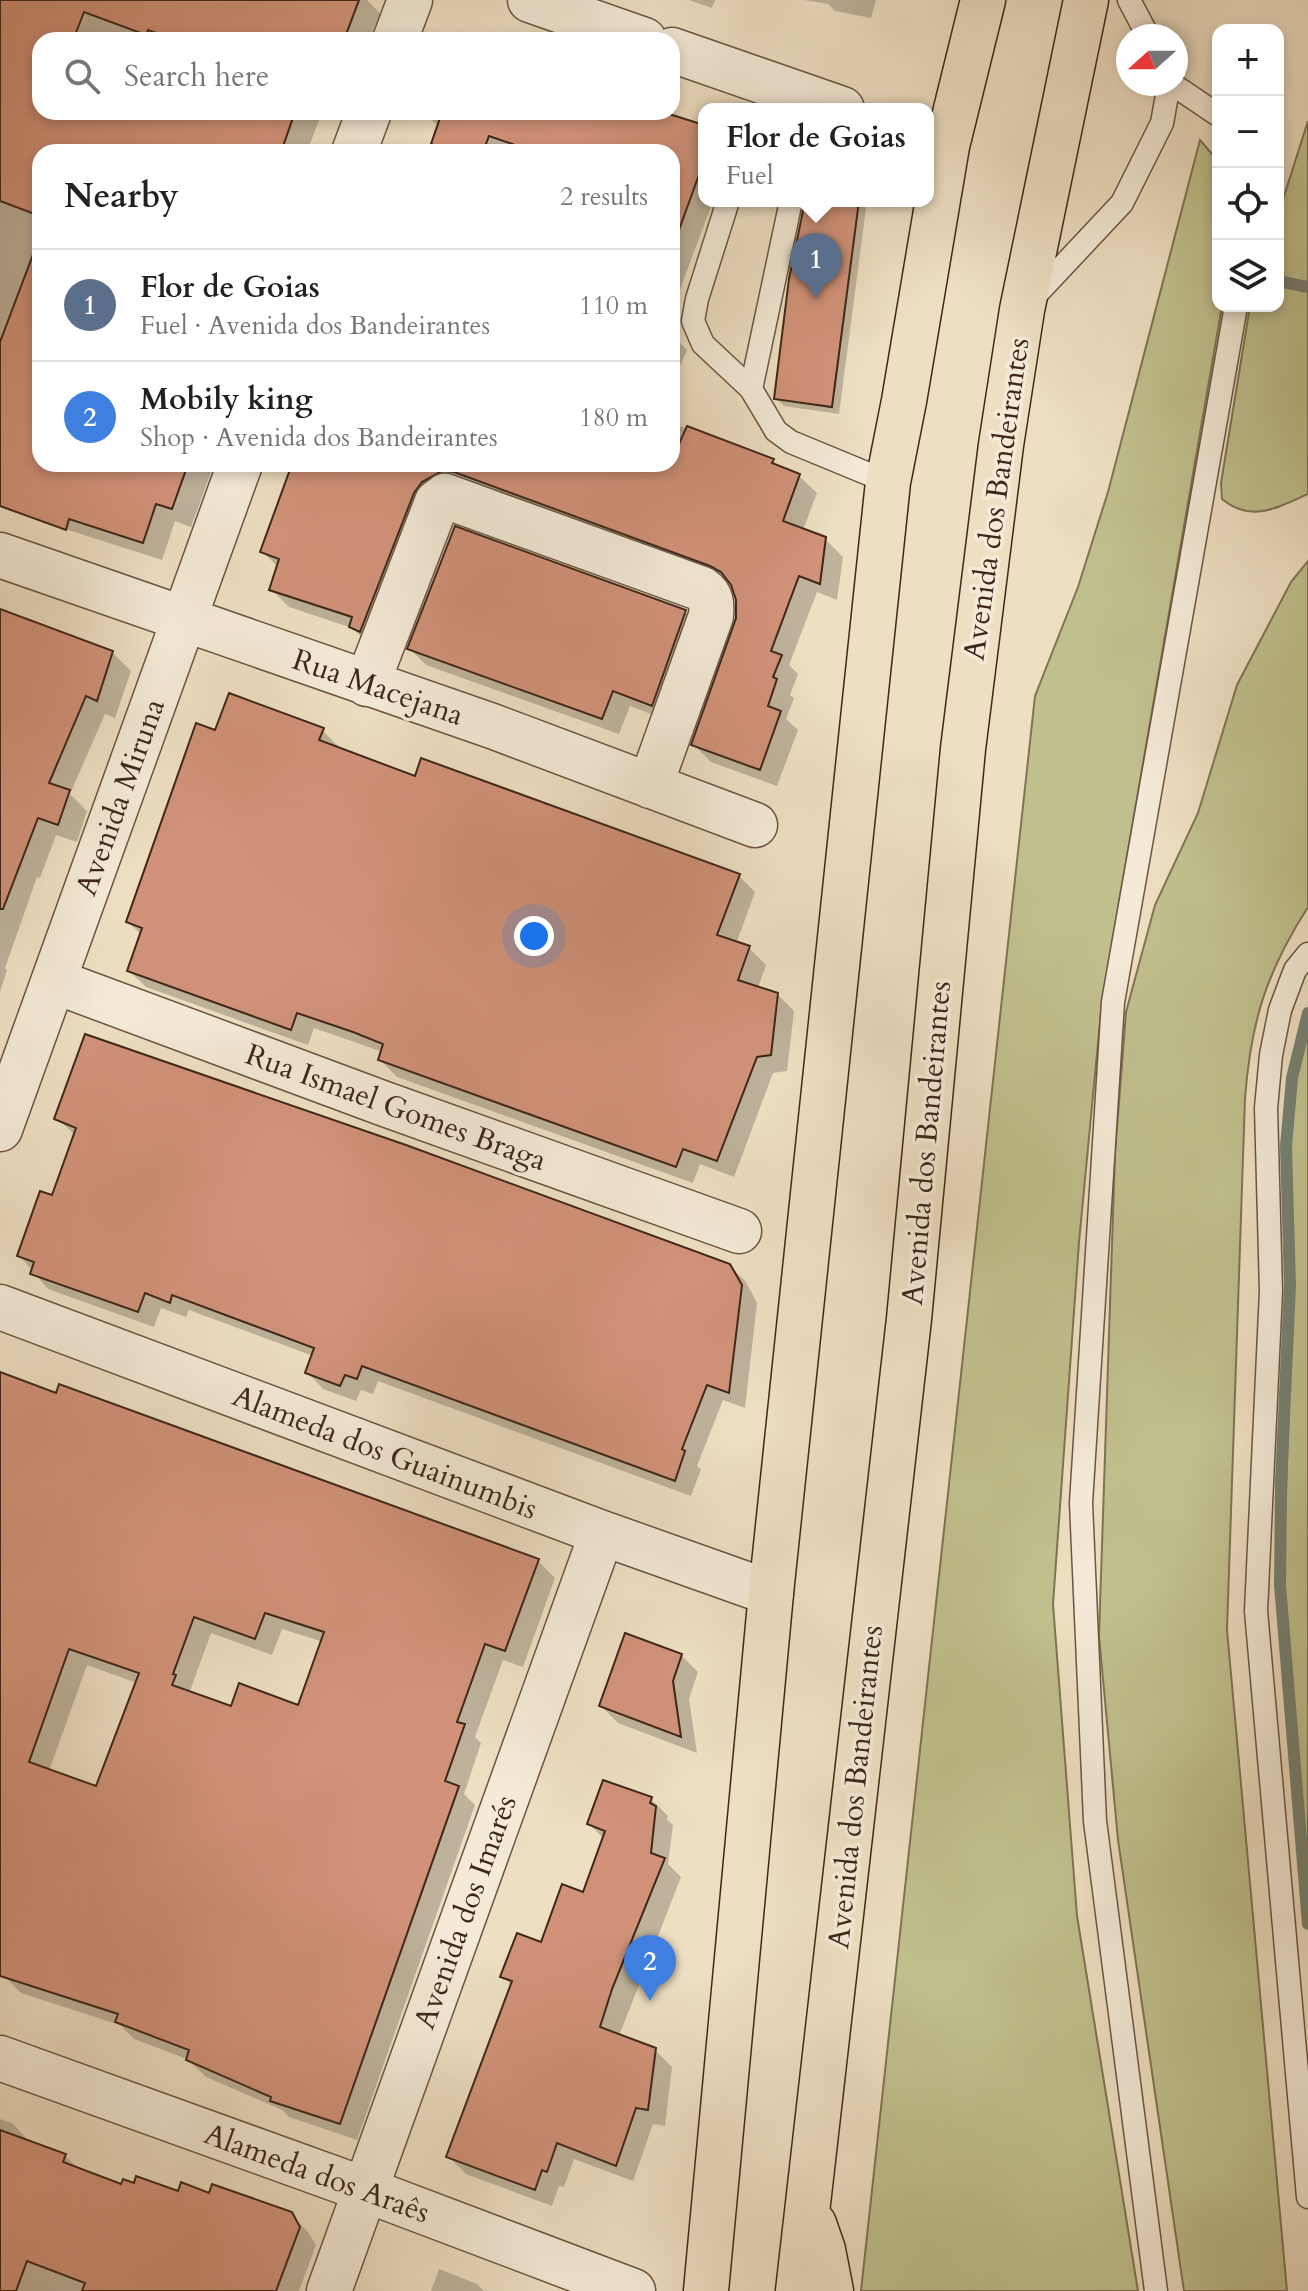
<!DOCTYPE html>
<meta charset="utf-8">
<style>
:root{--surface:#fff;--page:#f2f2f2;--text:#202124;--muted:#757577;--line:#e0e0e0;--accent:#8f2418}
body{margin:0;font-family:Cardo,serif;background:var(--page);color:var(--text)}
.controls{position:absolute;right:24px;top:24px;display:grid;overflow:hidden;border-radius:16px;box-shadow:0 4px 12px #0003}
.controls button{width:72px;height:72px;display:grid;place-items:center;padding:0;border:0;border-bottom:2px solid var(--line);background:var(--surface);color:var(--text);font:40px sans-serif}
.compass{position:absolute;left:1116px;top:24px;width:72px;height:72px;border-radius:50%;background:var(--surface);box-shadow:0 4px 12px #0003;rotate:249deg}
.you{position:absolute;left:534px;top:936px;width:28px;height:28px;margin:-20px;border:6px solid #fff;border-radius:50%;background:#1a73e8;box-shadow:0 0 0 12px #1a73e833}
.badge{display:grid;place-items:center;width:52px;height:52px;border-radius:50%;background:var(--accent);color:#fff;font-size:26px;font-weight:700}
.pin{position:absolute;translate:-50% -66px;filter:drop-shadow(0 2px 4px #0008)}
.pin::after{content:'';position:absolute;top:42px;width:28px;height:24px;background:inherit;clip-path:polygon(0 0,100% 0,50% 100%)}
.popup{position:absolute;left:698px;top:103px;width:236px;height:104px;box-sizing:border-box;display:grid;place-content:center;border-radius:16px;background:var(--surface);filter:drop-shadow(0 2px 6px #0005);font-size:26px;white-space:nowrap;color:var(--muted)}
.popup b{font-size:30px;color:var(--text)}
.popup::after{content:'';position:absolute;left:50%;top:100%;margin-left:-16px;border:16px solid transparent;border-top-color:var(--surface)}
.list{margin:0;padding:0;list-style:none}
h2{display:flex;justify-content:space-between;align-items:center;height:104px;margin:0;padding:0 32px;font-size:34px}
h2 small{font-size:26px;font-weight:400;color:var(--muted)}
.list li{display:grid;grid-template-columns:52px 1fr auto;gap:24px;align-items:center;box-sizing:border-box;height:112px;padding:0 32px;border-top:2px solid var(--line)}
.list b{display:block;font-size:30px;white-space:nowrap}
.list p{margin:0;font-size:26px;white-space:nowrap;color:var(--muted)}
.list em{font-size:26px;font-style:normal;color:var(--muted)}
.icon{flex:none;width:44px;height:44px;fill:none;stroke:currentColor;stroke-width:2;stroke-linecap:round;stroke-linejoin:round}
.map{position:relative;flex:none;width:1308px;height:2291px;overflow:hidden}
.search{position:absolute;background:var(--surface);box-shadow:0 4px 12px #0003;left:32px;top:32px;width:648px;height:88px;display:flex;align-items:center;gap:20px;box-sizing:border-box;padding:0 28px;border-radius:24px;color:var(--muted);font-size:30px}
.panel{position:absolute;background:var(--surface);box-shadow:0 4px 12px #0003;left:32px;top:144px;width:648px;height:328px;border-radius:24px}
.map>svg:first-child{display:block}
.green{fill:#c0c08e;stroke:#7f7454;stroke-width:2}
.shadow{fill:#0003;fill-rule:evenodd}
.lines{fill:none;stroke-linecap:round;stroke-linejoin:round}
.stream{stroke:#758172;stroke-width:12}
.building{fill:#d19279;stroke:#3e2719;stroke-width:2;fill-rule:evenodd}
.service-casing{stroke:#6a5543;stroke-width:25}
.minor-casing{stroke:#6a5543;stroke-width:47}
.trunk-casing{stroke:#3e2719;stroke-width:47}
.service{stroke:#f4ead7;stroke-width:22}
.minor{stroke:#f4ead7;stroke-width:44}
.trunk{stroke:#eedfc2;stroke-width:44}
.labels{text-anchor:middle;stroke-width:7;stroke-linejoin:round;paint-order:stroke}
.street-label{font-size:30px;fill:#3e2719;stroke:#f4ead7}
</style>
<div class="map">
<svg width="1308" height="2291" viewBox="0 0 1308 2291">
<rect width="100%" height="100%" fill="#eedfc2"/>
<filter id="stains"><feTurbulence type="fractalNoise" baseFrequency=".0025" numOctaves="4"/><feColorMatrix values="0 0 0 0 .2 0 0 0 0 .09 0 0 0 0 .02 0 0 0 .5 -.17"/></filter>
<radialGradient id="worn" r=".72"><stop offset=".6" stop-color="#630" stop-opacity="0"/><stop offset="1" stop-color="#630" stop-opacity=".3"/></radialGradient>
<!-- green -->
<path class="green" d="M1308,121v373c-31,14 -57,29 -86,5l-1,-16 29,-177h28v-91z
M1200,140l18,21v145h4l-120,695 -23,241 -26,362 24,312 61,375h-277l174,-1595 43,-109 30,-95z
M1308,561v346c-42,66 -57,114 -63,191l-18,532 60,661h-103l-66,-451 -19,-204 16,-482 11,-142 29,-107 43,-92 39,-128 54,-103z
M1308,1027v857l-25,-299 10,-299 -4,-140 6,-67z"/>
<!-- shadow -->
<path class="shadow" d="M0,0h367l13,13 -11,27h-329v72h282l-15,40h-267v312h174l-23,63 -16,-6 -13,39 -100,-32 -62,-36z
M689,0h26l-3,8z
M804,0h72l-5,18 -36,-7 -7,-7z
M424,112h244v3l36,12v74h9l-41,110v-159h-240l7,-25z
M806,201h53l7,7 -27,206 -55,-8 -8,-8z
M672,335l15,15 -15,34z
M672,423l101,38 7,7 19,8 18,17 -14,37 22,9 18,18 -6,43 -20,-8 -28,73 9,9 -8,21 4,3 -8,21 12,11 -21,56 -66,-24 -17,-17 44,-127 -2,-26 -5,-9 -258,-94 -104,155 -17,-16 -63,-21 -18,-18 7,-22 -15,-15 31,-88h378z
M0,611l112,41 19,19 -16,47 -10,-4 -35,80 17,17 -10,31 -21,-7 -16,43 -3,-1 -32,91 2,2 -7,22z
M685,612l17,16 -33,93 -39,-15 -11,28 -193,-69 -16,-16z
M322,730l17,17 -1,3 78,28 322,97 17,17 -19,52 13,4 17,17 -8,23 19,6 17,17 -7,60 -14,2 -39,104 -34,-13 -7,19 -296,-106 -17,-17 3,-8 -69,-24 -6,17 -162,-58 -17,-16 13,-36 -14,-13 89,-189z
M57,1118l672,147 17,17 11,21 -12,105 -22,-8 -26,66 4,3 -10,27 -313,-115 -5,13 -12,-4 -5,11 -33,-12 -16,-17 6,-16 -124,-46 -3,7 -25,-9 -7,19 -106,-38 -29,-34 34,-57 23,-62z
M0,1374l538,187 17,17 -32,89 -20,-7 -28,77 6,6 -17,51 11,11 -118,335 -68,-23 -7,-7 -76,-33 -19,-18 -53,-20 -14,-14 -99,-32 -17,-17 -4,-16zM282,1629l41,13 -24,66h-67l-42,-17 21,-58 61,22zM87,1665l50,18 -40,105 -48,-17z
M681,1655l17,17 -9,27 8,54 -79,-30 -17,-17z
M604,1782l47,17 17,17 -1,4 6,5 -5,39 13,13 -62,159 36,14 17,17 -7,59 -12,-2 -20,57 -59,-22 -10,28 -5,-1 -7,20 -86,-32 -17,-17 63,-171 -9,-10 39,-31 42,-50 20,-56 -15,-15z
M0,2119l12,4 16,17v2l37,14 15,14 42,16 88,9 80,19 18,18 8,13 -17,46h-299z
M439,2269l38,15 7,7h-53z"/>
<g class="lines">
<!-- stream -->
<path class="stream" d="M1278,281l30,6
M1308,1013l-16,65 -6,68 4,140 -9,196 -1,103 28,339"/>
</g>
<!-- building -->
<path class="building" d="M0,0h359l-15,40h-168l-28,-10 -2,5 -62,-23 -11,28h-33v72h255l-14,40h-241v64l-40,-15z
M436,112h227l41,13v36l-28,77 -4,-1v-85h-137l-46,-16 -6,16h-31l-21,-8 9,-26 -5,-1z
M805,201h54l-27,206 -58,-8 15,-120z
M37,244l3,1v219h148l-16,45 -16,-5 -13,39 -74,-24 -3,11 -66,-24v-164z
M687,426l87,33 -2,4 28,11 -17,47 43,16 -6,47 -21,-8 -28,75 11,4 -9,22 4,2 -9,27 13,5 -21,59 -69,-25 45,-127v-18l-5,-15 -10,-13 -11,-6 -256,-94 -12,-1 -20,11 -8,11 -54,139 -11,-5 3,-10 -83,-27 10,-31 -19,-7 32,-88h380v-23l7,3z
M455,526l231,84 -34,96 -39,-15 -11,28 -195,-70z
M0,609l113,42 -16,50 -11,-5 -37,87 21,7 -12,35 -20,-7 -35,91h-3z
M229,693l95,35 -5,12 96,36 6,-18 319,116 -23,61 33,11 -12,34 40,13 -7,62 -14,2 -40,104 -34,-12 -7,18 -298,-107 5,-16 -30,-12 -56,-19 -6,17 -164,-59 15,-43 -16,-6 70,-199 19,7z
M85,1034l321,111 324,119 12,21 -13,108 -22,-8 -25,64 3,2 -10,30 -313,-115 -5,13 -12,-4 -5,11 -35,-13 9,-25 -142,-53 -2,8 -25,-10 -7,19 -108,-38 4,-12 -17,-6 23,-65 12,4 24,-67 -22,-9z
M0,1372l56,21 3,-9 480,175 -34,92 -20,-7 -28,78 8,2 -20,57 14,5 -119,338 -70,-23 1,-4 -85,-37 3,-10 -74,-28 3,-8 -118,-38zM265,1613l59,19 -26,73 -59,-22 -8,23 -59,-21 4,-10 -3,-1 21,-57 61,22zM69,1649l70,24 -43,113 -67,-24z
M625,1633l57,21 -9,27 8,56 -82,-31z
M603,1780l49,17 -2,6 6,3 -5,47 14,5 -53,131 -12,38 56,21 -8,62 -12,-2 -20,58 -59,-23 -10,29 -5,-2 -7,20 -89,-33 66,-176 -12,-4 17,-44 24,9 21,-58 21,8 22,-61 -18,-7z
M0,2130l66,24 -3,8 58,22 2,-5 11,4 2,-7 42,15 3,-9 28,11 3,-9 80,28 8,15 -24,64h-194l3,-8 -58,-22 -11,30h-16z"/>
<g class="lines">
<defs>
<path id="service" d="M1129,0l19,36
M1172,84l46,31
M728,201l-31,98 -4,22 10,23 48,45 25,42 15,11 97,40
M1031,300l91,-97 40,-80 7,-39
M751,389l40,-188
M1308,954l-13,16 -15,40 -9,45 -5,53 5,183 -15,320 52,586
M1156,2291l-61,-470 -14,-318 32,-501 123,-696"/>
<path id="minor" d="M530,0l114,40
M395,40l15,-40
M672,50l170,59
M354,152l15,-40
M0,555l492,171 263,99
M367,684l70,-182 8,-6 257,93c10,7 10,15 9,27l-61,170
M54,981l328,122 357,128
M0,1129l240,-665
M0,1307l602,226 169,60
M0,2058l366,132 267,101
M329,2291l273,-758"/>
<path id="trunk" d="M814,2224l9,26 8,41
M706,2291l65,-698 117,-1111 16,-81 43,-255 36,-146
M798,2291l111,-972 54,-570 38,-304 21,-135 64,-310"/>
</defs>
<!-- service casing -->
<use href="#service" class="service-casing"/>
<!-- minor casing -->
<use href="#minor" class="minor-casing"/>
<!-- trunk casing -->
<use href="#trunk" class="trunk-casing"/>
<!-- service -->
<use href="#service" class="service"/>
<!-- minor -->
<use href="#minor" class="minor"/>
<!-- trunk -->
<use href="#trunk" class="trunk"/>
</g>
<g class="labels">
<!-- street labels -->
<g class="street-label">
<text transform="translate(996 499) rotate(-82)" y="10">Avenida dos Bandeirantes</text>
<text transform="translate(378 687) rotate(19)" y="10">Rua Macejana</text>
<text transform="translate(120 797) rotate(-70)" y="10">Avenida Miruna</text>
<text transform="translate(396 1107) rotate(20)" y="10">Rua Ismael Gomes Braga</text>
<text transform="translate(926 1143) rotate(-85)" y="10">Avenida dos Bandeirantes</text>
<text transform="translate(385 1452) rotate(21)" y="10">Alameda dos Guainumbis</text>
<text transform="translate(855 1787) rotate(-84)" y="10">Avenida dos Bandeirantes</text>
<text transform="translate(465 1912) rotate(-70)" y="10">Avenida dos Imarés</text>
<text transform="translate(317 2173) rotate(20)" y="10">Alameda dos Araês</text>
</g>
</g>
<rect width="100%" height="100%" filter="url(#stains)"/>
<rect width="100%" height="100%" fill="url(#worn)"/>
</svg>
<div class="controls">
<button>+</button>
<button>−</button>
<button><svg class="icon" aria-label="locate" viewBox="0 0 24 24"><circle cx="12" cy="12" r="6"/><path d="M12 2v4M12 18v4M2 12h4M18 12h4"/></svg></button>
<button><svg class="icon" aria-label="layers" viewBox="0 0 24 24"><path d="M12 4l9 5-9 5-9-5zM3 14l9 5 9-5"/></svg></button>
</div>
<svg class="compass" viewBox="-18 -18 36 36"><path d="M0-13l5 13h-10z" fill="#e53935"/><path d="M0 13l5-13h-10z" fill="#757577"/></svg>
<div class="you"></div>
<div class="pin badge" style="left:816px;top:299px;background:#5c6f8a">1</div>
<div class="popup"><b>Flor de Goias</b>Fuel</div>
<div class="pin badge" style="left:650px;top:2001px;background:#3f7fe0">2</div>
<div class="search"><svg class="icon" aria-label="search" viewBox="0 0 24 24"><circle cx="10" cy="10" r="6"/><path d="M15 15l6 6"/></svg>Search here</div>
<section class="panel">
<h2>Nearby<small>2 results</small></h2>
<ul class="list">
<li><span class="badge" style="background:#5c6f8a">1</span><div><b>Flor de Goias</b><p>Fuel · Avenida dos Bandeirantes</p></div><em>110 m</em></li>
<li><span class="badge" style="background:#3f7fe0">2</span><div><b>Mobily king</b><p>Shop · Avenida dos Bandeirantes</p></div><em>180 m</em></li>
</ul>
</section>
</div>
